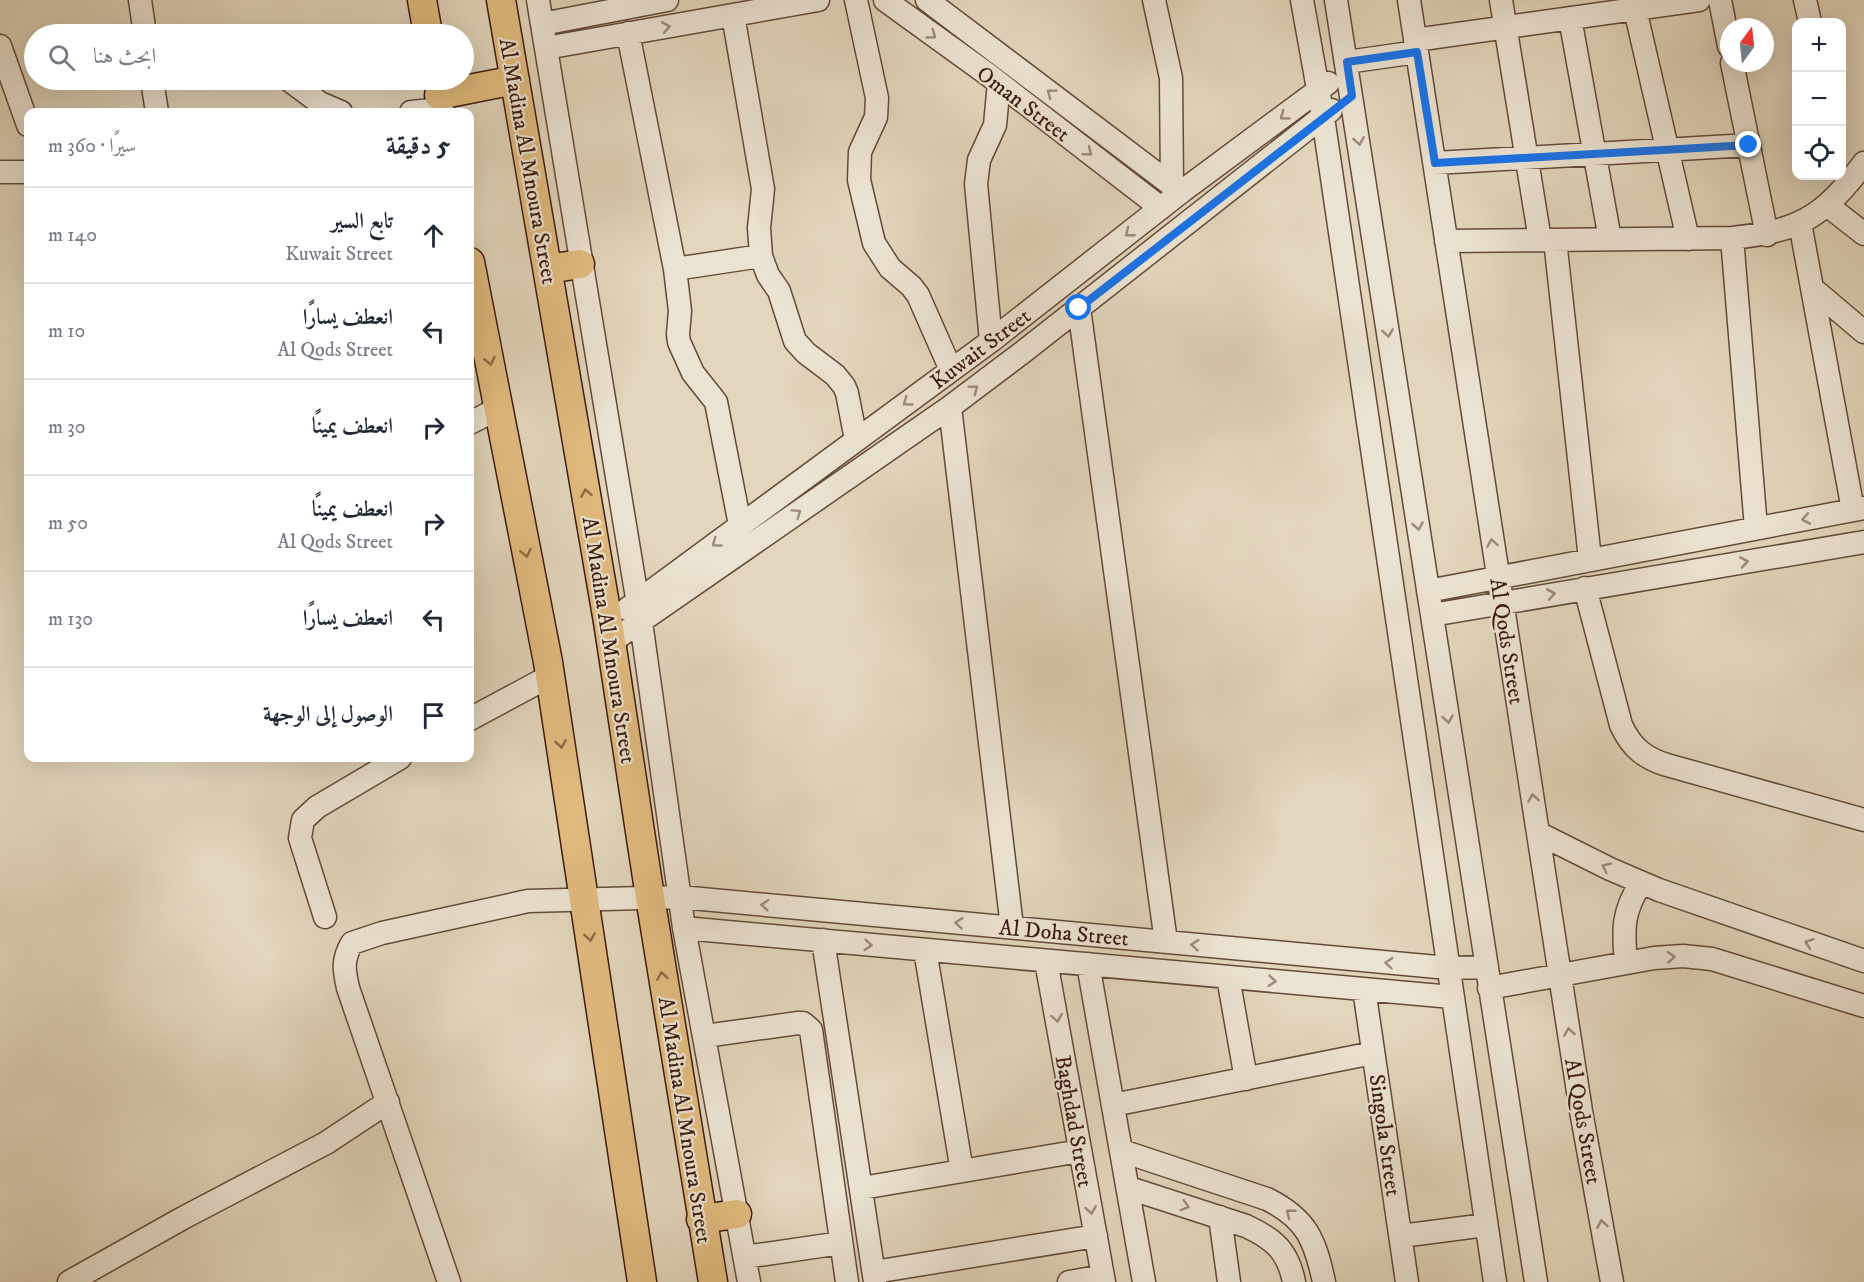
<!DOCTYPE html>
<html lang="ar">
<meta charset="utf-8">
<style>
:root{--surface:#fff;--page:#f2f2f3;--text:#1f2937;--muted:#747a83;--line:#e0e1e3}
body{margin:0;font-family:"IM FELL DW Pica",Amiri,serif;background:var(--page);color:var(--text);direction:rtl}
.controls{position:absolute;right:18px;top:18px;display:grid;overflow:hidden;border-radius:12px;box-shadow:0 6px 24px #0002}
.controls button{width:54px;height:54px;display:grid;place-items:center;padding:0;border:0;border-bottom:2px solid var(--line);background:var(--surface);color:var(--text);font:30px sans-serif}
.compass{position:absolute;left:1720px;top:18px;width:54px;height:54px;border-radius:50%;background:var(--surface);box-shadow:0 6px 24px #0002;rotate:15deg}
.stop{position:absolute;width:18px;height:18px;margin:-14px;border:4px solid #1a73e8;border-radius:50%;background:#fff}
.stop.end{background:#1a73e8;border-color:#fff;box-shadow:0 2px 6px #0008}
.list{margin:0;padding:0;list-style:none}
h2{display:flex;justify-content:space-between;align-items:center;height:78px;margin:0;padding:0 24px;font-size:26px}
h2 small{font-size:20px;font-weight:400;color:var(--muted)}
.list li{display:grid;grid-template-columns:39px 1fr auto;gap:18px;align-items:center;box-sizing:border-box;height:96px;padding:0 24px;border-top:2px solid var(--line)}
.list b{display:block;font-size:22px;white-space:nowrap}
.list p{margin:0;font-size:20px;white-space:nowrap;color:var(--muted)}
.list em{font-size:20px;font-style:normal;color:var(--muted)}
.icon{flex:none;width:33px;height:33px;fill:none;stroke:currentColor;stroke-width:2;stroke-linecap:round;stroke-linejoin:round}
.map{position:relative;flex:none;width:1864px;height:1282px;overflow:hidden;direction:ltr}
.search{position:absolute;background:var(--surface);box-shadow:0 6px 24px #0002;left:24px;top:24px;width:450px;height:66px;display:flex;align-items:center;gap:15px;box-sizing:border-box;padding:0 21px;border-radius:33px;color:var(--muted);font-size:22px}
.panel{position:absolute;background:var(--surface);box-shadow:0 6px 24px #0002;left:24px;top:108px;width:450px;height:654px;border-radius:12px;direction:rtl}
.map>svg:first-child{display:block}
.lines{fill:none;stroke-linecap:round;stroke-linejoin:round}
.minor-casing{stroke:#664a38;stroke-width:25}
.major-casing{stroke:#3d1b0c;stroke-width:31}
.minor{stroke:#ece4d3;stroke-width:22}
.major{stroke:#e1bb7e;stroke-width:28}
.oneway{stroke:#9d8a79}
.oneway2{stroke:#8f6b45}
.route{stroke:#1a73e8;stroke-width:8}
.labels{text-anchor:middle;stroke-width:4.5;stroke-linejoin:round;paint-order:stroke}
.street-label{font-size:22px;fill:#3d1b0c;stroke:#ece4d3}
</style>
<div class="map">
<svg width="1864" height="1282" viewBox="0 0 1864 1282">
<rect width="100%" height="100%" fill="#e2d6bc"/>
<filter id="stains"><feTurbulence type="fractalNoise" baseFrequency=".00333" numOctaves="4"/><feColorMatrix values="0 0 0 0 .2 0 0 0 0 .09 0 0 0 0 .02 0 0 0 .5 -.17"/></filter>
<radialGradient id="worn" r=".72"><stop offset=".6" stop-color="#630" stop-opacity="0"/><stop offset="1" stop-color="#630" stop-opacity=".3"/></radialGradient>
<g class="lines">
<defs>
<path id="minor" d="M140,0l5,34
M538,0l103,622 43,306 65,354
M856,0l21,98 -1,19 -16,35 -1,28 15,63 16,25 21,18 7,9 33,75
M885,0l105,76 171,132
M927,0l254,192
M1154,0l17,78 1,107
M1302,0l21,117 172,1165
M1336,0l200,1282
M1409,0l172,1111 31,171
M1501,0l39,240
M1720,0l9,46
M1805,0l5,22
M1635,9l53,230
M733,15l30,174 -4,39 2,28 7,19 11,16 16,50 11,12 29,22 9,11 3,7 9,47
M1570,18l40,221
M542,24l125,-24
M628,33l47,236 5,42 -2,23 1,8 14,31 23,29 24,123
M1415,40l284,-40
M0,46l28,79
M546,48l272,-48
M1347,62l70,-10
M1732,63l35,172
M152,80l5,32
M289,80l31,23 21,9
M411,112l31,-3
M1435,163l314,-18
M0,172h28
M1827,205l37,29
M1800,223l53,287
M1732,238l24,290
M1555,240l35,319
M1446,241l286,-3c68,-7 91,-21 132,-75
M675,269l86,-13
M1812,288l52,44
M1079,308l87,634
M991,341l-15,-157 3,-24 16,-35 4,-42
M950,407l62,520
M470,423l29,-15
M1585,588l36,137c10,22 23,33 46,40l197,55
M1428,591l436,-83
M627,609l364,-268 190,-149 147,-109
M1432,615l432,-73
M611,642l339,-235 73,-55 308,-242
M470,719l80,-43
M1538,833l72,36 49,21 205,71
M325,917l-25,-79 3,-18 14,-13 83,-49
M684,928l768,69
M823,940l52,342
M925,950l37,221
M1046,961l58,321
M1626,963c-3,-33 -4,-51 15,-80
M1088,964l56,318
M1228,977l18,102
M1489,988l165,-30 29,-2 29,3 152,47
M1364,989l43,293
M705,1036l93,-13h5l8,7 36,252
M1113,1105l260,-52
M1122,1151l145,48c40,20 48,41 57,83
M862,1188l218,-37
M1129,1188l117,38c28,13 42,25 48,56
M1220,1217l9,65
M1401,1236l85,-11
M745,1257l96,-14
M874,1272l222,-36
M69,1282l114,-64 143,-75 62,-41
M449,1282l-101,-294c-4,-18 -6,-28 4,-45l30,-10 146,-32 152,-4 768,71 39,-1
M1069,1282l34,-6"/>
<path id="major" d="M422,0l6,34
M501,0l107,622 42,275 63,385
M439,95l76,-15
M470,262l78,400 94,620
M548,269l32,-5
M701,1219l36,-5"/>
</defs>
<!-- minor casing -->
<use href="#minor" class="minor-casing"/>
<!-- major casing -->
<use href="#major" class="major-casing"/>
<!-- minor -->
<use href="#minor" class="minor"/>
<!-- major -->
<use href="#major" class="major"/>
</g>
<!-- one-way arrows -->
<defs><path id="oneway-chevron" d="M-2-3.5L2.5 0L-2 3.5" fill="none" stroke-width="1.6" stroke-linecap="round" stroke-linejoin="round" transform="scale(1.5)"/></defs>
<g class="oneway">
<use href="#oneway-chevron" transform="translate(666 27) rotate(-10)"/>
<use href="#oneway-chevron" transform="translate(932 35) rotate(36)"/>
<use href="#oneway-chevron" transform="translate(1051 93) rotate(-143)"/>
<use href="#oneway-chevron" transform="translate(1284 116) rotate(144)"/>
<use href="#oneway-chevron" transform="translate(1359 141) rotate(81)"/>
<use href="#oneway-chevron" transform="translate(1088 152) rotate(38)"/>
<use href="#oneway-chevron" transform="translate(1129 233) rotate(142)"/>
<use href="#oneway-chevron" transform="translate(1388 333) rotate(81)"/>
<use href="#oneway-chevron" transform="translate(974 389) rotate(-37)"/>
<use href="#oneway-chevron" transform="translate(907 402) rotate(144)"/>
<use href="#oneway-chevron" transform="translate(797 513) rotate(-35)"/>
<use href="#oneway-chevron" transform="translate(1806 519) rotate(170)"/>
<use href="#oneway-chevron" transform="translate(1418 526) rotate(81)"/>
<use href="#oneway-chevron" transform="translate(716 543) rotate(144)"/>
<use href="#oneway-chevron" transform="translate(1492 543) rotate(-99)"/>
<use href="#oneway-chevron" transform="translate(1744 562) rotate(-9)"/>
<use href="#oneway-chevron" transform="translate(1551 594) rotate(-10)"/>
<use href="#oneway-chevron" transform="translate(1448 719) rotate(81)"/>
<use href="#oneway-chevron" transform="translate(1533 798) rotate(-99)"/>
<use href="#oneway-chevron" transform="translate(1606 867) rotate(-154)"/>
<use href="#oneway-chevron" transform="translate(765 905) rotate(-175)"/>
<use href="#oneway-chevron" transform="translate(959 923) rotate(-175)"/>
<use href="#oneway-chevron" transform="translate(1809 943) rotate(-161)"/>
<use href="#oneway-chevron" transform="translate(868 945) rotate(5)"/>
<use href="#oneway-chevron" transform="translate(1195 945) rotate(-175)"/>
<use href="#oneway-chevron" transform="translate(1671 957) rotate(-4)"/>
<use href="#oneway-chevron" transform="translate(1389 963) rotate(-175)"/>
<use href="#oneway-chevron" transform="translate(1272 981) rotate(5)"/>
<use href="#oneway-chevron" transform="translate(1057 1018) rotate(80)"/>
<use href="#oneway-chevron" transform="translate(1569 1032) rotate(-99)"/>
<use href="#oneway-chevron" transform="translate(1185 1206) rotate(18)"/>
<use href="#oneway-chevron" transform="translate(1091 1210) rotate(80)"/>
<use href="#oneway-chevron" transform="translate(1290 1213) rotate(-142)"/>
<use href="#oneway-chevron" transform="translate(1602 1224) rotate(-100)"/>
</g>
<g class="oneway2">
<use href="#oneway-chevron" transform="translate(490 361) rotate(78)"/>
<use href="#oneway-chevron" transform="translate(586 493) rotate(-100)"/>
<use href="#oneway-chevron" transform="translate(526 553) rotate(78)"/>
<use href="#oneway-chevron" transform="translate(561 744) rotate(81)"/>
<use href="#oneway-chevron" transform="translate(590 937) rotate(81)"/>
<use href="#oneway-chevron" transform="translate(662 976) rotate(-99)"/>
</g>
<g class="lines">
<!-- route -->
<path class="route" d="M1079,308l273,-212 -5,-34 70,-10 18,111 314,-18"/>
</g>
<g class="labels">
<!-- street labels -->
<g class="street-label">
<text transform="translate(1024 103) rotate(37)" y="8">Oman Street</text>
<text transform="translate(529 161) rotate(80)" y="8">Al Madina Al Mnoura Street</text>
<text transform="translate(980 348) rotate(-37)" y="8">Kuwait Street</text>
<text transform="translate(610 640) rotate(81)" y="8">Al Madina Al Mnoura Street</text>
<text transform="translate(1508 641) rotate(81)" y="8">Al Qods Street</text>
<text transform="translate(1064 932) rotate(5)" y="8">Al Doha Street</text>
<text transform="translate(686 1120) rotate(81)" y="8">Al Madina Al Mnoura Street</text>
<text transform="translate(1075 1121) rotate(80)" y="8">Baghdad Street</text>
<text transform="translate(1584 1121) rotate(80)" y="8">Al Qods Street</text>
<text transform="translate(1386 1135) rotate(82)" y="8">Singola Street</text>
</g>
</g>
<rect width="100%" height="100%" filter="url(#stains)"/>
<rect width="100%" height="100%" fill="url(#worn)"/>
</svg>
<div class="controls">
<button>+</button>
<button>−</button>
<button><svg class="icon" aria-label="locate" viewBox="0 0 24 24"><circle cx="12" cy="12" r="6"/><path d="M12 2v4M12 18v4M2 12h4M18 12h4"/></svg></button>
</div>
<svg class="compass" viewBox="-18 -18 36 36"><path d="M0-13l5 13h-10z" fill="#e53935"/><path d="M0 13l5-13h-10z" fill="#747a83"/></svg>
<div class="stop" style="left:1079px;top:308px"></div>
<div class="stop end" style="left:1749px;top:145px"></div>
<div class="search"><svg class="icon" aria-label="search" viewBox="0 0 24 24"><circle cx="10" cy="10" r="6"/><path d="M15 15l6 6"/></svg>ابحث هنا</div>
<section class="panel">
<h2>5 دقيقة<small>سيرًا · 360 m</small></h2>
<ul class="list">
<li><svg class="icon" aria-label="ahead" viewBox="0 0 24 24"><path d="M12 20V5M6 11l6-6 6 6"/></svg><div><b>تابع السير</b><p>Kuwait Street</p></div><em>140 m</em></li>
<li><svg class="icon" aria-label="left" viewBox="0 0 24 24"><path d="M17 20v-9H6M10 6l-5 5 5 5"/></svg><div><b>انعطف يسارًا</b><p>Al Qods Street</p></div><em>10 m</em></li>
<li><svg class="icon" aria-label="right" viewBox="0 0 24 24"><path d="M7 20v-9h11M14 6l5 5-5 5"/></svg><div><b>انعطف يمينًا</b></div><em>30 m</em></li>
<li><svg class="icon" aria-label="right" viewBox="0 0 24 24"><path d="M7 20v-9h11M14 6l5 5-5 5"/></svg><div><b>انعطف يمينًا</b><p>Al Qods Street</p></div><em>50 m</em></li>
<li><svg class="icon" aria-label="left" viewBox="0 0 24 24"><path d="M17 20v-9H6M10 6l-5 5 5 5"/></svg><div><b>انعطف يسارًا</b></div><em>130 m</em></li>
<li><svg class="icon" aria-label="arrive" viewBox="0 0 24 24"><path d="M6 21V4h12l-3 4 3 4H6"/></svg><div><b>الوصول إلى الوجهة</b></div></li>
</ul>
</section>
</div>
